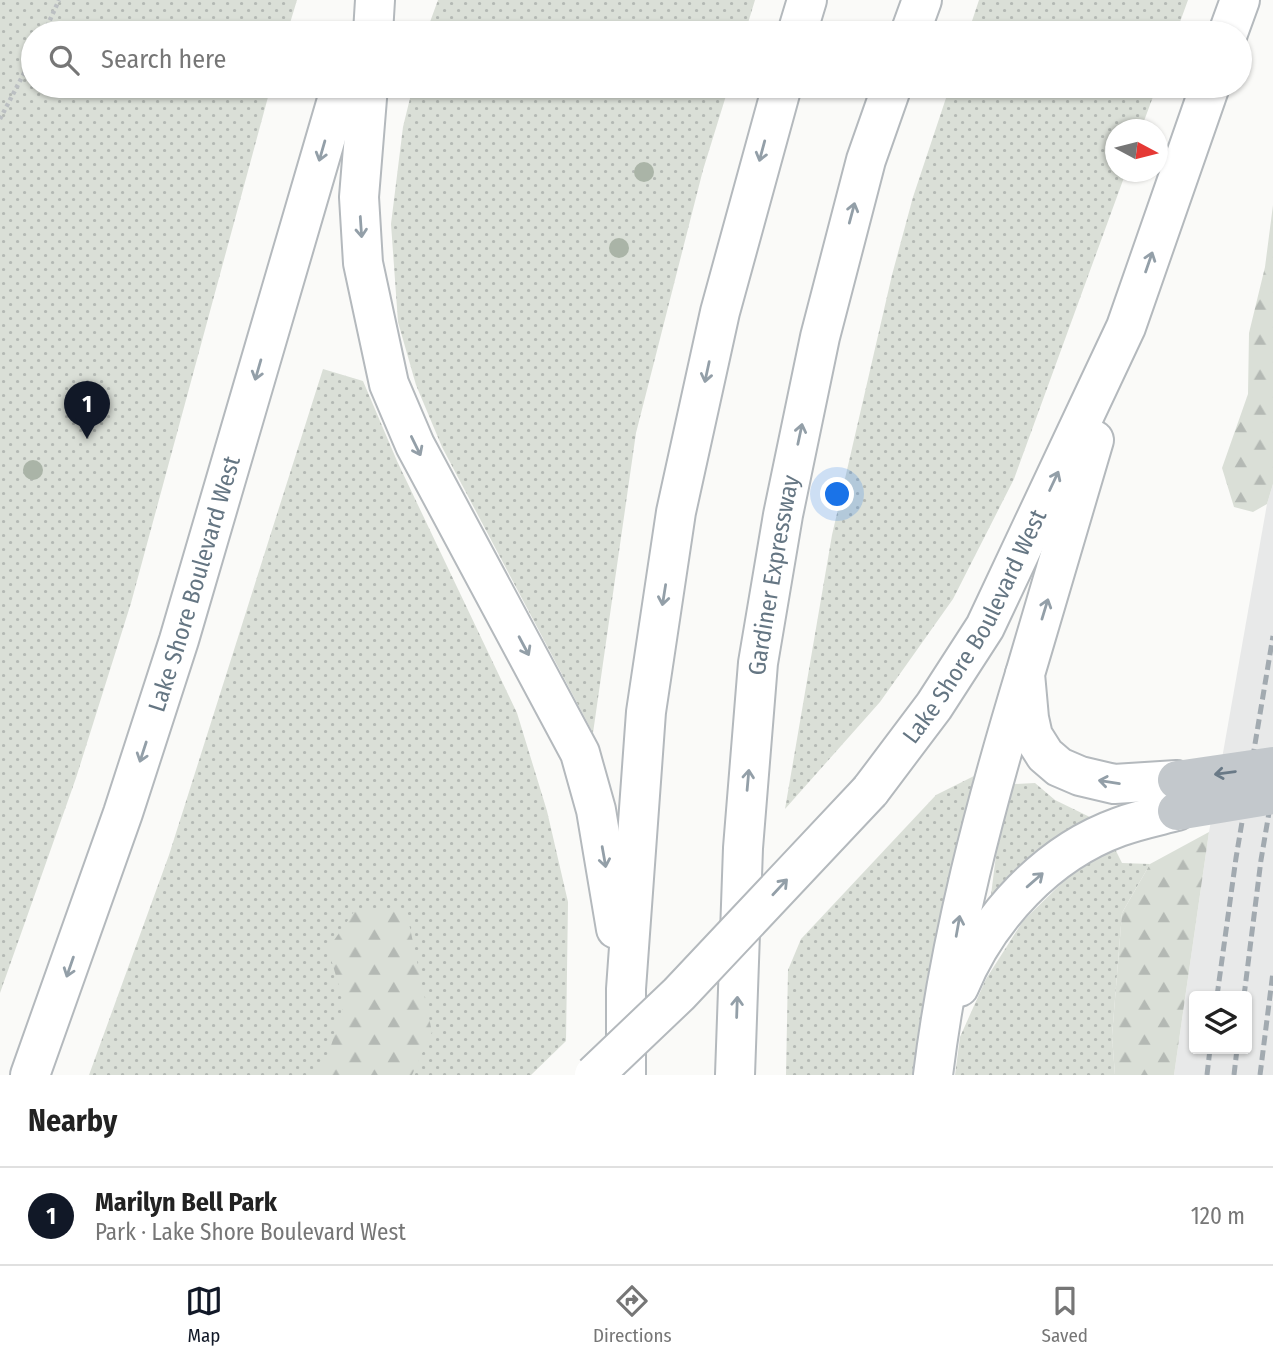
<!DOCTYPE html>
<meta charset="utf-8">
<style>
:root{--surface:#fff;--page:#f2f2f2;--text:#222;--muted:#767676;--line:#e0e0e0;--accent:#111827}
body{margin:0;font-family:"Fira Sans Condensed",sans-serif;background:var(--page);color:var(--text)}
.controls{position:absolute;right:21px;bottom:21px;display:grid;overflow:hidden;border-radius:7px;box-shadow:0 2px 5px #0004}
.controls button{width:63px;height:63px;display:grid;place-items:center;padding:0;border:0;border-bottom:2px solid var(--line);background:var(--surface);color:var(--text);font:35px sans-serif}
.compass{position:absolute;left:1105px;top:119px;width:63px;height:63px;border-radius:50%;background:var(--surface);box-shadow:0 2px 5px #0004;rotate:97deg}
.you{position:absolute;left:838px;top:495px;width:24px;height:24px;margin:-18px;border:5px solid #fff;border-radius:50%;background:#1a73e8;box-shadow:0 0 0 10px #1a73e833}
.badge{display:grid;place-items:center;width:46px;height:46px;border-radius:50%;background:var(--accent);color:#fff;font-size:23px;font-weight:700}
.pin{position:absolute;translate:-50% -58px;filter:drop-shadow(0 2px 4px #0008)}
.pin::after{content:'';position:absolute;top:37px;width:24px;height:21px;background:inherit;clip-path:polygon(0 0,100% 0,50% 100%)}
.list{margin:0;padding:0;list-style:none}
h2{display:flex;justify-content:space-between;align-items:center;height:91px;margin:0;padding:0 28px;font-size:30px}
h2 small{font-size:23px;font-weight:400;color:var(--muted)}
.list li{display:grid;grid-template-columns:46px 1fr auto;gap:21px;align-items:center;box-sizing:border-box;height:98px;padding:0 28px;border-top:2px solid var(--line)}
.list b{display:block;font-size:26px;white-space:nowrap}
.list p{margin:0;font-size:23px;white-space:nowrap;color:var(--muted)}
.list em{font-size:23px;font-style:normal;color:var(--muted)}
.icon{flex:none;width:38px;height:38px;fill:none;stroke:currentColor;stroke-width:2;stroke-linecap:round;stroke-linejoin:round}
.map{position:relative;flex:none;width:1273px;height:1075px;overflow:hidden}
.search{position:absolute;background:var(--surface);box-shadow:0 2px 5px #0004;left:21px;right:21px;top:21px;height:77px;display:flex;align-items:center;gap:18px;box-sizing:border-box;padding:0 24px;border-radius:38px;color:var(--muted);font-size:26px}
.sheet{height:189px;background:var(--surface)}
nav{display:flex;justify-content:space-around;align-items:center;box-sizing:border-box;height:98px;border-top:2px solid var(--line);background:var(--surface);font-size:19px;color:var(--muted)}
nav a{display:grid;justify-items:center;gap:4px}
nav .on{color:var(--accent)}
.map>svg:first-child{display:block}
.built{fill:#e8e9e9;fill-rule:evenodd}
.grass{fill:url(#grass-dots)}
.forest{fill:url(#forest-firs)}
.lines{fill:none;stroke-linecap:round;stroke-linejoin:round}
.trunk-casing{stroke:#b4b9bd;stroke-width:42}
.motorway-casing{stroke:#b4b9bd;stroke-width:42}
.path{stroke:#bbbfc2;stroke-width:4.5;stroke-dasharray:3.5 3.5;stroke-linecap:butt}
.trunk{stroke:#fff;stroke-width:38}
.motorway{stroke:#fff;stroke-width:38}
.rail{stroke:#a2aab0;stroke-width:5;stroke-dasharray:10 5;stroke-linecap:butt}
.trunk-bridge-casing{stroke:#b4b9bd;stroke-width:42;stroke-linecap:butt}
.minor-bridge{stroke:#c3c8cc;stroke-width:38}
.trunk-bridge{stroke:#fff;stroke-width:38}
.tree{fill:#aab4a7}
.oneway{stroke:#939fa8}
.oneway2{stroke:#6a7a87}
.labels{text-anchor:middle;stroke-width:7;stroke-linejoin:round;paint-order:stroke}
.street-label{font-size:24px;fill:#657683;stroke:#fff}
</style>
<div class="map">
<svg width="1273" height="1075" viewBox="0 0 1273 1075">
<defs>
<pattern id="grass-dots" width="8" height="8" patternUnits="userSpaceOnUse" patternTransform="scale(1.75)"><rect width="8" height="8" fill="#dadfd7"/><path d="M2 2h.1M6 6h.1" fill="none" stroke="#b4b9b4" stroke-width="1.8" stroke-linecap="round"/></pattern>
<pattern id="forest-firs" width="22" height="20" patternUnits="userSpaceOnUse" patternTransform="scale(1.75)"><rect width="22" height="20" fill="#dadfd7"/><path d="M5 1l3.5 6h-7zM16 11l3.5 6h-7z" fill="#b4b9b4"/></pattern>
</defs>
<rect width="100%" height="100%" fill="#fafaf8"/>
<!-- built -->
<path class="built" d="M1273,484v591h-99l35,-243 58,-328zM1194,996h53v53h-53z"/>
<!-- grass -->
<path class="grass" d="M0,0h297l-10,33h-254v53h238l-140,517 -55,175 -76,215z
M438,0h317l-10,33h-319z
M979,0h209l-12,33h-208z
M413,86h316l-26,84 -67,263 -43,300 -151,-286 -26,-62 -18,-63 -7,-98 12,-97z
M950,86h207l-16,43 -25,1v42h10l-112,307 -61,120 -73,103 -95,107 47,-274 60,-260 21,-78z
M323,369l40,12 34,80 120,252 30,98 21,91 -2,139 -35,34h-442l80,-220z
M974,776l-47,202 -13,97h-128l2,-105 13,-31 135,-144z
M1035,783l20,17 41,20 -104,80 -1,-5 7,-56 16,-55z
M1114,847l8,16 28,1 -28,49 -10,123 3,39h-160l5,-38 26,-58 37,-58 43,-42z"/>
<!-- forest -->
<path class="forest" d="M1273,205v279l-6,20 -14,8 -19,-5 -12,-39 26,-74 1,-61 16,-66z
M1209,832l-35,243h-59l-3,-39 10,-123 28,-49z
M406,909l26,123 -20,43h-98l13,-16 17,-56 -16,-54 27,-39z"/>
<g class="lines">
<defs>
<g id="trunk">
<path d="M1228,33l12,-33"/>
<path d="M1094,440l-69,234 4,44 4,18 12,19 14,12 21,9 34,8 63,-4"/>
<path id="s1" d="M870,791l64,-85 51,-79 141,-300 84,-241"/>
<path id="s2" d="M30,1075l93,-262 56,-173 162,-554"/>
</g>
<g id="motorway">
<path d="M373,33l2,-33"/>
<path d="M797,33l10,-33"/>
<path d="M910,33l12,-33"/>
<path d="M368,86l-9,111 4,66 26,121 26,61 165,308 16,57 20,119"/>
<path d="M959,987c29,-70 88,-134 160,-160 19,-7 39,-11 58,-16"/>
<path d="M626,1075v-86l20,-277 30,-200 44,-200 62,-226"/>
<path id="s3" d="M735,1075l8,-227 15,-185 25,-148 37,-178 46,-177 26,-74"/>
<path d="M933,1075c17,-137 52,-269 92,-401"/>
</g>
</defs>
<!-- trunk casing -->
<use href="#trunk" class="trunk-casing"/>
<!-- motorway casing -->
<use href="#motorway" class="motorway-casing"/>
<!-- path -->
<path class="path" d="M44,33l15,-33
M0,119l33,-63"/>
<!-- trunk -->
<use href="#trunk" class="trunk"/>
<!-- motorway -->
<use href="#motorway" class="motorway"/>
<!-- rail -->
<path class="rail" d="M1217,996l19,-138 37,-222
M1244,996l17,-136 12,-71
M1207,1075l3,-26
M1234,1075l3,-26
M1260,1075l13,-103"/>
<defs>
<path id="trunk-bridge" d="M594,1075l85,-81 191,-203"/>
</defs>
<!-- trunk-bridge casing -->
<use href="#trunk-bridge" class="trunk-bridge-casing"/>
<!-- minor-bridge -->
<path class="minor-bridge" d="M1177,780l96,-14
M1177,811l96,-16"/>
<!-- trunk-bridge -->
<use href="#trunk-bridge" class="trunk-bridge"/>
</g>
<!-- trees -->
<g class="tree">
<circle cx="644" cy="172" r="10"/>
<circle cx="619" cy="248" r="10"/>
<circle cx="33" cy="470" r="10"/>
</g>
<!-- one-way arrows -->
<defs><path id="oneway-shaft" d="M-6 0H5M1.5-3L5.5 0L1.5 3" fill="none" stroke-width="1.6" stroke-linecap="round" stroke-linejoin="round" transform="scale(1.75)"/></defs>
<g class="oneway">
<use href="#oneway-shaft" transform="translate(322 151) rotate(106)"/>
<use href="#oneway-shaft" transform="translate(762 151) rotate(105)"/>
<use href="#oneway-shaft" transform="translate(852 213) rotate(-75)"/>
<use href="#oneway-shaft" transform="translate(361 227) rotate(86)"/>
<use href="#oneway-shaft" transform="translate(1149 262) rotate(-71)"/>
<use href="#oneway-shaft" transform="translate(258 370) rotate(106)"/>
<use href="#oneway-shaft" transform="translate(707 372) rotate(102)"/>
<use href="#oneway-shaft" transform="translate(800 434) rotate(-78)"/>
<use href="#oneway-shaft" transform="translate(416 446) rotate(64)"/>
<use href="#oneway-shaft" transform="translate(1054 481) rotate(-65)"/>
<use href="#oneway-shaft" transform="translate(664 595) rotate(99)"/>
<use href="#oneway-shaft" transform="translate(1045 609) rotate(-73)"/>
<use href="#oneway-shaft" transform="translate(524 646) rotate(62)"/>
<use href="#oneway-shaft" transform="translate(143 752) rotate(108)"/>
<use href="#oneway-shaft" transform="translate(748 780) rotate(-85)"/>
<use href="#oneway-shaft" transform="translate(1109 782) rotate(-171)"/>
<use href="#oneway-shaft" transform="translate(604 857) rotate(80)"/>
<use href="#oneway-shaft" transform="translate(1035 880) rotate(-41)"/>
<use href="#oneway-shaft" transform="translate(780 887) rotate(-47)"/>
<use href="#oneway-shaft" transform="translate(958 926) rotate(-80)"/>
<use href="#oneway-shaft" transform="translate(70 967) rotate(109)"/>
<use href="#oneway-shaft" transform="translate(737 1007) rotate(-88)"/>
</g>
<use class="oneway2" href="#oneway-shaft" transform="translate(1225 773) rotate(172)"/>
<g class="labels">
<!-- street labels -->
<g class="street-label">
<text dy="8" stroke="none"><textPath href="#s3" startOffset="502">Gardiner Expressway</textPath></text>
<text dy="8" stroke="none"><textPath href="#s2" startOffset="518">Lake Shore Boulevard West</textPath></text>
<text dy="8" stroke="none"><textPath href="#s1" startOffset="196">Lake Shore Boulevard West</textPath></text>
</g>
</g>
</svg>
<div class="controls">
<button><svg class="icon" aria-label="layers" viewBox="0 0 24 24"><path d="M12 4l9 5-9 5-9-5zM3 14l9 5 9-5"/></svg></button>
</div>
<svg class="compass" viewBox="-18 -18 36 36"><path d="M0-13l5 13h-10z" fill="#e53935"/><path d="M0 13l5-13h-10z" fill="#767676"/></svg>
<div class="you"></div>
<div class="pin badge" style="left:87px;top:439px">1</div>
<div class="search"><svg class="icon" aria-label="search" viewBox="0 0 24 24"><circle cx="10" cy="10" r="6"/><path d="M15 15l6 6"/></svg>Search here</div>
</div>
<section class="sheet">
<h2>Nearby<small></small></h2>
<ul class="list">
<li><span class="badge">1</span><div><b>Marilyn Bell Park</b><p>Park · Lake Shore Boulevard West</p></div><em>120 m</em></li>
</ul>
</section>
<nav>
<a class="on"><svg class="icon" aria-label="map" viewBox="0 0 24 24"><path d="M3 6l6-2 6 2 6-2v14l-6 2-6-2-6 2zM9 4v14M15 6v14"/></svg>Map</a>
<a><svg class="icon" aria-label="directions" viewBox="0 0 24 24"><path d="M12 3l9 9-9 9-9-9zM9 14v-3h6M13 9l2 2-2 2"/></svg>Directions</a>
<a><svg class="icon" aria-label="saved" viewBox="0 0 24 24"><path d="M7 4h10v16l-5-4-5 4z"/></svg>Saved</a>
</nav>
